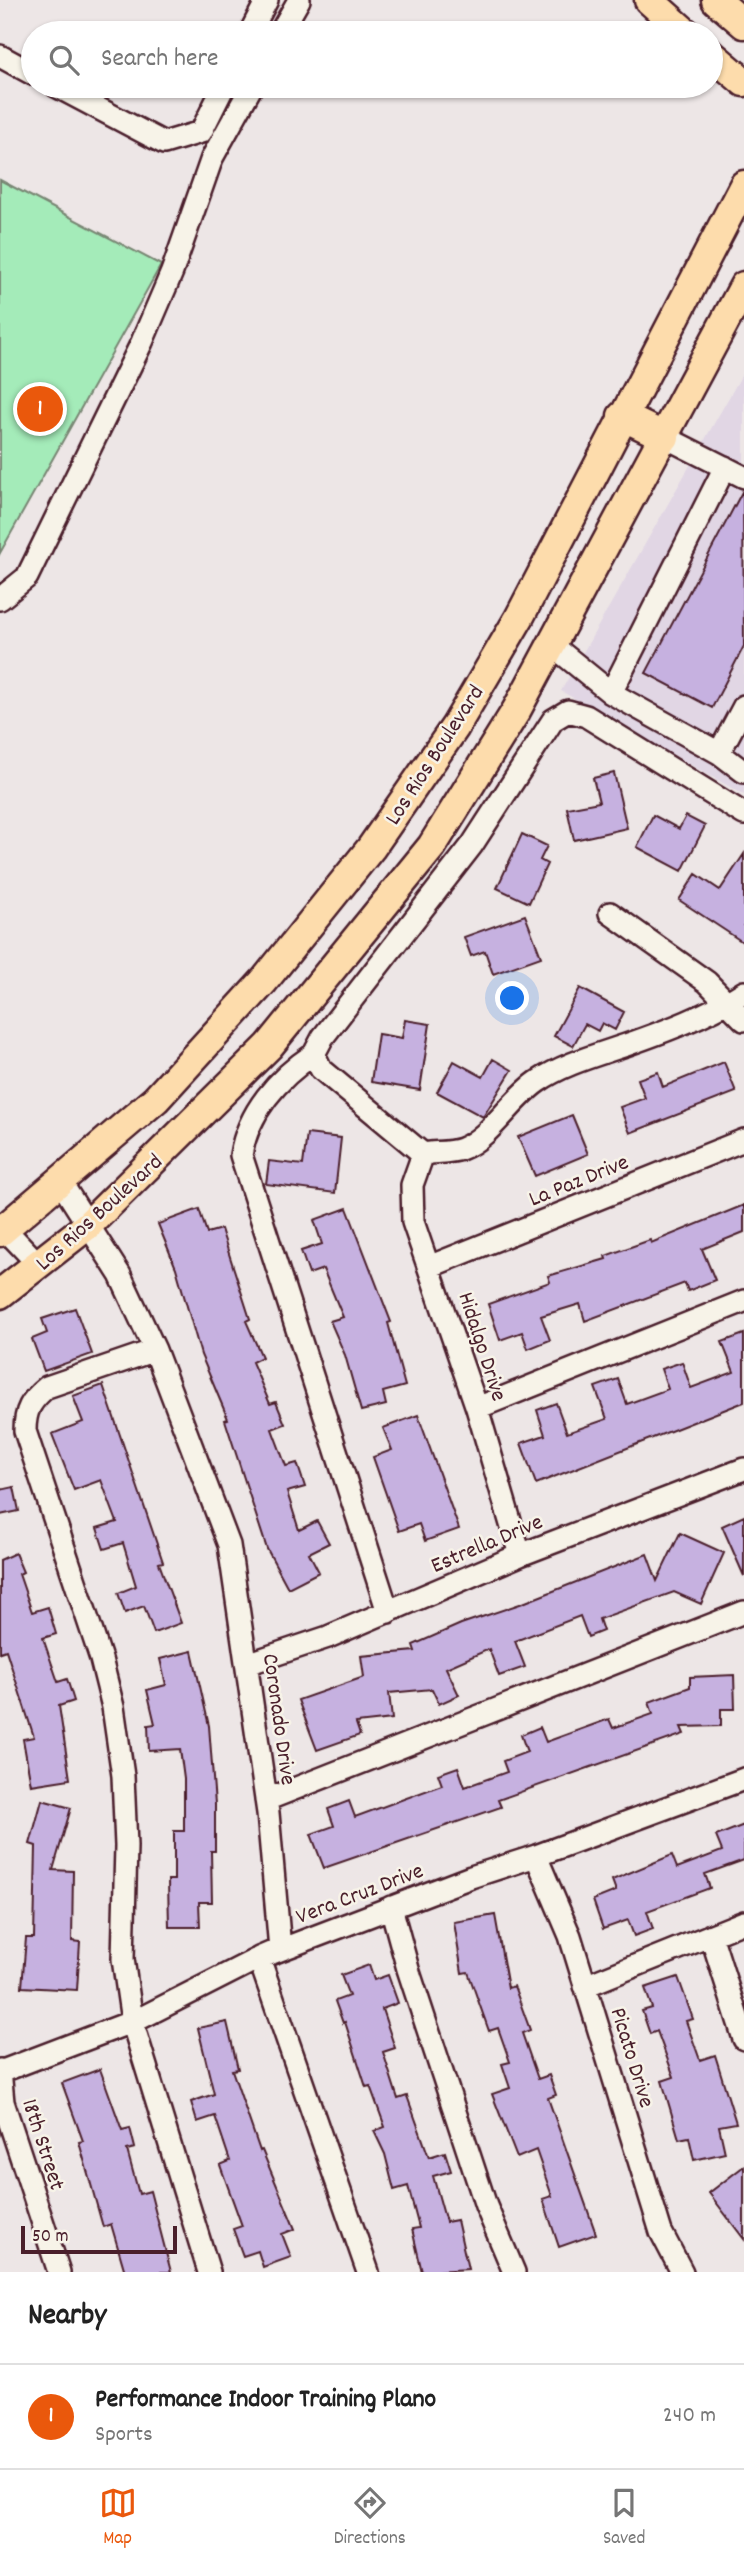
<!DOCTYPE html>
<style>
:root{--surface:#fff;--page:#f2f2f2;--text:#222;--muted:#767676;--line:#e0e0e0;--accent:#ea580c}
body{margin:0;font-family:Dekko,sans-serif;background:var(--page);color:var(--text)}
.scale{position:absolute;left:21px;bottom:18px;width:156px;box-sizing:border-box;padding-left:7px;border:4px solid #4a1f2b;border-top:0;font-size:19px;line-height:24px;white-space:nowrap;color:#4a1f2b;-webkit-text-stroke:5px #f7f3e8;paint-order:stroke}
.you{position:absolute;left:513px;top:999px;width:24px;height:24px;margin:-18px;border:5px solid #fff;border-radius:50%;background:#1a73e8;box-shadow:0 0 0 10px #1a73e833}
.badge{display:grid;place-items:center;width:46px;height:46px;border-radius:50%;background:var(--accent);color:#fff;font-size:23px;font-weight:700}
.pin{position:absolute;translate:-50% -50%;border:4px solid #fff;box-shadow:0 2px 7px #0006}
.list{margin:0;padding:0;list-style:none}
h2{display:flex;justify-content:space-between;align-items:center;height:91px;margin:0;padding:0 28px;font-size:30px}
h2 small{font-size:23px;font-weight:400;color:var(--muted)}
.list li{display:grid;grid-template-columns:46px 1fr auto;gap:21px;align-items:center;box-sizing:border-box;height:105px;padding:0 28px;border-top:2px solid var(--line)}
.list b{display:block;font-size:26px;white-space:nowrap}
.list p{margin:0;font-size:23px;white-space:nowrap;color:var(--muted)}
.list em{font-size:23px;font-style:normal;color:var(--muted)}
.icon{flex:none;width:38px;height:38px;fill:none;stroke:currentColor;stroke-width:2;stroke-linecap:round;stroke-linejoin:round}
.map{position:relative;flex:none;width:744px;height:2272px;overflow:hidden}
.search{position:absolute;background:var(--surface);box-shadow:0 2px 5px #0004;left:21px;right:21px;top:21px;height:77px;display:flex;align-items:center;gap:18px;box-sizing:border-box;padding:0 24px;border-radius:38px;color:var(--muted);font-size:26px}
.sheet{height:196px;background:var(--surface)}
nav{display:flex;justify-content:space-around;align-items:center;box-sizing:border-box;height:98px;border-top:2px solid var(--line);background:var(--surface);font-size:19px;color:var(--muted)}
nav a{display:grid;justify-items:center;gap:4px}
nav .on{color:var(--accent)}
.map>svg:first-child{display:block}
.built{fill:#e1d6e4}
.green{fill:#a4ebb9;stroke:#778572;stroke-width:2}
.building{fill:#c6b1e0;stroke:#4a1f2b;stroke-width:2}
.lines{fill:none;stroke-linecap:round;stroke-linejoin:round}
.minor-casing{stroke:#4a1f2b;stroke-width:26}
.major-casing{stroke:#4a1f2b;stroke-width:33}
.minor{stroke:#f7f3e8;stroke-width:21}
.major{stroke:#fddcac;stroke-width:28}
.labels{text-anchor:middle;stroke-width:5;stroke-linejoin:round;paint-order:stroke}
.street-label{font-size:23px;fill:#4a1f2b;stroke:#f7f3e8}
</style>
<div class="map">
<svg width="744" height="2272" viewBox="0 0 744 2272">
<rect width="100%" height="100%" fill="#ede6e6"/>
<filter id="ink" filterUnits="userSpaceOnUse"><feTurbulence type="fractalNoise" baseFrequency=".0143" numOctaves="2"/><feDisplacementMap in="SourceGraphic" scale="14" xChannelSelector="R" yChannelSelector="G"/><feConvolveMatrix kernelMatrix="1 2 1 2 8 2 1 2 1" color-interpolation-filters="sRGB"/></filter>
<g filter="url(#ink)">
<!-- built -->
<path class="built" d="M744,371v424l-183,-104z"/>
<!-- green -->
<path class="green" d="M0,180l161,85 -161,288z"/>
<!-- building -->
<path class="building" d="M743,490l1,156 -32,62 -66,-35z
M614,773l13,55 -53,12 -7,-32 32,-6 -6,-24z
M653,815l26,14 7,-13 19,10 -23,45 -45,-24z
M522,834l25,12 -7,14 7,4 -18,39 -32,-15z
M744,854v89l-65,-43 17,-26 24,16z
M525,915l16,42 -48,17 -8,-23 -14,5 -7,-19z
M580,988l44,24 -9,18 -13,-7 -4,8 -13,-7 -12,22 -19,-10z
M405,1020l25,4 -10,66 -49,-8 7,-48 24,4z
M493,1059l19,11 -29,47 -46,-25 17,-31 29,16z
M724,1062l12,30 -106,41 -10,-26 25,-9 -7,-19 20,-7 5,15z
M572,1115l16,39 -53,22 -17,-39z
M307,1134l34,4 -6,55 -69,-9 3,-23 34,4z
M744,1205v27l-42,17 13,31 -27,11 -3,-8 -100,38 -5,-17 -39,12 9,24 -22,9 -6,-17 -22,8 -12,-36 62,-22 -2,-6 58,-17 -1,-3 45,-16 1,3z
M347,1208l44,114 -3,1 17,63 -22,6 3,13 -25,6 -16,-56 -15,-34 13,-4 -20,-48 -14,5 -8,-23 21,-7 -8,-24z
M199,1209l8,24 14,-4 29,90 -4,2 16,36 -10,5 18,42 6,-2 9,22 -13,5 14,37 11,-3 8,24 -18,5 12,38 18,-9 12,22 -20,10 10,19 -31,16 -21,-39 -42,-129 3,-1 -27,-64 -25,-87 -18,-44z
M75,1308l17,46 -48,17 -12,-32 15,-6 -5,-14z
M744,1334v68l-208,82 -15,-41 24,-8 -8,-25 19,-7 11,30 40,-14 -12,-32 23,-8 9,25 41,-15 -7,-20 21,-7 9,26 43,-16 -12,-30z
M103,1385l60,177 -4,1 22,60 -27,10 -10,-27 -19,7 -7,-20 18,-7 -13,-43 -19,6 -7,-21 20,-6 -16,-42 -27,10 -22,-56 31,-12 -10,-26z
M418,1415l41,114 -34,12 -6,-17 -20,7 -26,-74 19,-7 -9,-22z
M14,1487l5,24 -19,4v-25z
M744,1516v60l-22,-50z
M680,1533l44,20 -23,51 -27,-12 -75,27 4,12 -15,6 -8,-21 -65,25 10,26 -26,9 -10,-27 -43,19 13,27 -20,9 -7,-15 -43,4 3,26 -36,4 4,12 -43,15 -19,-50 66,-23 -3,-21 54,-5 -2,-6 48,-21 62,-21 124,-49 10,27z
M15,1553l8,19 -4,2 13,38 16,-5 8,27 -13,4 15,44 9,-3 7,22 -15,5 11,73 -39,6 -8,-46 11,-2 -28,-87 -6,2v-92z
M192,1651l17,75 6,78v47h-4l1,51h-13l1,25h-31l-1,-47h6v-49h10v-52l-4,-30 -31,2 -1,-26 7,-1 -8,-34 19,-5 -6,-26z
M734,1675l1,34h-14v17l-40,1 3,7 -186,66 3,7 -177,61 -13,-34 23,-8 -6,-17 21,-8 6,16 87,-32 -4,-11 20,-7 7,20 42,-15 -4,-11 24,-9 -6,-17 19,-8 6,15 63,-23 4,9 40,-14 -4,-12 41,-15v-10z
M42,1800l29,8 -18,62 20,1 -1,70 8,1 -3,48 -55,-3 4,-49h8l2,-92 -6,-2z
M744,1825v35l-39,14 5,14 -63,23 6,18 -19,7 -6,-16 -25,9 -10,-29 23,-9 -4,-11 60,-25 5,13 45,-17 -6,-15z
M495,1915l13,73 6,-2 16,44 -8,3 16,46 11,-4 7,20 -8,3 48,136 -37,13 -16,-48 9,-3 -16,-46 -19,8 -25,-64 18,-6 -8,-24 8,-2 -12,-34 -9,3 -21,-59 -6,1 -8,-51z
M369,1965l5,15 14,-5 10,28 -16,6 13,39 -12,4 15,47 9,-3 22,61 16,-5 6,19 -18,5 13,46 11,-2 11,49 -46,3 -10,-43 7,-1 -11,-42 -14,4 -9,-36 -11,-23 11,-4 -15,-41 -4,1 -21,-65 -2,1 -8,-22 14,-5 -8,-21z
M678,1977l15,42 -7,2 14,39 15,-5 21,68 -17,3 6,27 -31,7 -5,-23 -10,2 -17,-58 12,-4 -17,-46 -7,3 -8,-23 10,-3 -7,-20z
M227,2022l11,47 -6,1 28,81 2,-1 33,79 -13,5 9,23 -28,10 -5,-16 -15,5 -10,-27 9,-3 -22,-61 10,-4 -15,-45 -18,6 -6,-20 23,-8 -16,-66z
M100,2069l22,61 8,-2 5,20 -8,2 12,44 11,-3 21,81h-46l-14,-48 -8,3 -24,-85 4,-1 -21,-58z
M744,2166v73l-35,-46z"/>
<g class="lines">
<defs>
<path id="minor" d="M250,33l17,-33
M280,33l19,-33
M0,56l33,18
M56,86l108,57 37,-11 23,-46
M665,437l79,40
M0,599l27,-22 115,-235 30,-70 40,-114 40,-72
M552,645l59,48 108,60 25,-47
M611,693l114,-226
M719,753l25,19
M744,814l-158,-98 -18,-5 -15,9 -81,125 -149,192 -9,17 7,15 102,85c12,-2 27,-1 38,-5 29,-11 49,-48 76,-67 26,-18 60,-27 89,-37 40,-14 83,-30 118,-53
M610,913l97,69 37,38
M314,1054c-36,24 -66,58 -73,101l147,457
M423,1154l-11,31 1,37 64,186 43,147
M60,1181l60,94 35,75 74,195 39,268 12,136 -21,9 109,314
M0,1224l39,41
M431,1266l313,-126
M155,1350l-108,37c-16,13 -22,23 -22,44l76,228 12,48 10,69 3,70 -3,113 9,62 77,251
M477,1408l267,-107
M247,1664l81,-27 192,-82 224,-86
M266,1800l478,-188
M536,1856l34,80 91,296 21,40
M391,1907l17,62 78,237 28,66
M711,1935l33,104
M585,1986l159,-64
M0,2070l3,32 56,170
M0,2072l139,-53 120,-61 212,-81 65,-21 208,-77"/>
<path id="major" d="M649,0l37,33
M716,0l28,24
M711,54l33,28
M622,416l43,21
M0,1232l156,-133 108,-118 107,-133 84,-121 64,-109 225,-433
M0,1294l88,-69 181,-179 163,-200 84,-135 228,-425"/>
</defs>
<!-- minor casing -->
<use href="#minor" class="minor-casing"/>
<!-- major casing -->
<use href="#major" class="major-casing"/>
<!-- minor -->
<use href="#minor" class="minor"/>
<!-- major -->
<use href="#major" class="major"/>
</g>
</g>
<g class="labels">
<!-- street labels -->
<g class="street-label">
<text transform="translate(433 754) rotate(-57)" y="8">Los Rios Boulevard</text>
<text transform="translate(578 1179) rotate(-22)" y="8">La Paz Drive</text>
<text transform="translate(98 1211) rotate(-42)" y="8">Los Rios Boulevard</text>
<text transform="translate(484 1346) rotate(72)" y="8">Hidalgo Drive</text>
<text transform="translate(486 1542) rotate(-23)" y="8">Estrella Drive</text>
<text transform="translate(281 1719) rotate(82)" y="8">Coronado Drive</text>
<text transform="translate(359 1892) rotate(-21)" y="8">Vera Cruz Drive</text>
<text transform="translate(634 2057) rotate(73)" y="8">Picato Drive</text>
<text transform="translate(45 2144) rotate(72)" y="8">18th Street</text>
</g>
</g>
</svg>
<div class="scale">50 m</div>
<div class="you"></div>
<div class="pin badge" style="left:40px;top:409px">1</div>
<div class="search"><svg class="icon" aria-label="search" viewBox="0 0 24 24"><circle cx="10" cy="10" r="6"/><path d="M15 15l6 6"/></svg>Search here</div>
</div>
<section class="sheet">
<h2>Nearby<small></small></h2>
<ul class="list">
<li><span class="badge">1</span><div><b>Performance Indoor Training Plano</b><p>Sports</p></div><em>240 m</em></li>
</ul>
</section>
<nav>
<a class="on"><svg class="icon" aria-label="map" viewBox="0 0 24 24"><path d="M3 6l6-2 6 2 6-2v14l-6 2-6-2-6 2zM9 4v14M15 6v14"/></svg>Map</a>
<a><svg class="icon" aria-label="directions" viewBox="0 0 24 24"><path d="M12 3l9 9-9 9-9-9zM9 14v-3h6M13 9l2 2-2 2"/></svg>Directions</a>
<a><svg class="icon" aria-label="saved" viewBox="0 0 24 24"><path d="M7 4h10v16l-5-4-5 4z"/></svg>Saved</a>
</nav>
